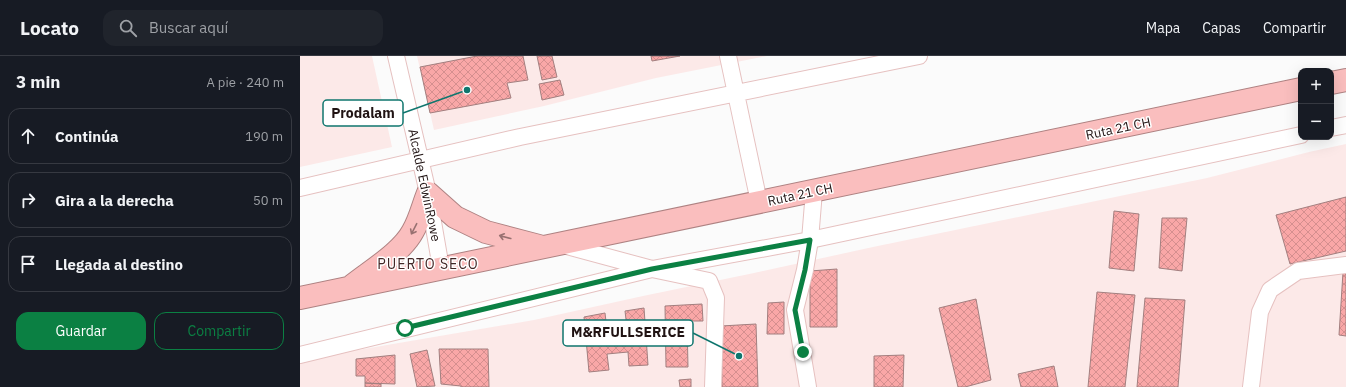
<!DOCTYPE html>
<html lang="es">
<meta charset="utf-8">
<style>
:root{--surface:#171b24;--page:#20242c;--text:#f1f3f6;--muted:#9ea1a6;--line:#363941;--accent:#0b8043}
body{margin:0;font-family:"IBM Plex Sans",sans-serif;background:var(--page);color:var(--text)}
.controls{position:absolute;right:12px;top:12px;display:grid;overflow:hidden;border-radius:8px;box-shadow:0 4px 16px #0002}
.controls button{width:36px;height:36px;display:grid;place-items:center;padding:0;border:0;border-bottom:1px solid var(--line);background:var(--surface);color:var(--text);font:20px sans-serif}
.stop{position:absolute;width:12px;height:12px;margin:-9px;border:3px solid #0b8043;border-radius:50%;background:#fff}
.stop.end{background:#0b8043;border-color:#fff;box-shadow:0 1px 4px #0008}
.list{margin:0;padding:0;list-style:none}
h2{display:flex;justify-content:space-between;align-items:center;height:52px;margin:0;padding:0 16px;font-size:17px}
h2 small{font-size:13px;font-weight:400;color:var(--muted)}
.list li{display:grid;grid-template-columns:26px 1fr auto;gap:12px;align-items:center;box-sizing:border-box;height:56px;margin:0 8px 8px;padding:0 8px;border:1px solid var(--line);border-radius:12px}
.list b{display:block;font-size:15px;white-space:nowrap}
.list em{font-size:13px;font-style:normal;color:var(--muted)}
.actions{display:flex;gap:8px;padding:12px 16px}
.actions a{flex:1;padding:9px 0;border:1px solid var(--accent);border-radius:12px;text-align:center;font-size:14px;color:var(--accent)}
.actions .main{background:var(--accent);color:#fff}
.icon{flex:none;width:22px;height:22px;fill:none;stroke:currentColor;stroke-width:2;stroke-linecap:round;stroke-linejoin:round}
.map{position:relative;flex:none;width:1046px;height:331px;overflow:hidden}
header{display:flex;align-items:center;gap:24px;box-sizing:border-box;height:56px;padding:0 20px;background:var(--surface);border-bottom:1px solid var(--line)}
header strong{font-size:19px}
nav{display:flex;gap:22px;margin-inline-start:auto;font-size:14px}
.search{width:280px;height:36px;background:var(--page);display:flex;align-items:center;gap:10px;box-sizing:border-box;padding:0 14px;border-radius:12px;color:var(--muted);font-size:15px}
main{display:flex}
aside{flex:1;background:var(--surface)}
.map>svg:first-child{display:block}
.built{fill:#fce9e8}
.building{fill:url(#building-cross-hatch);stroke:#a27f7f}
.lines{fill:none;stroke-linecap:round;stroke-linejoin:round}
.minor-casing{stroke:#e6c1c0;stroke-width:18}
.highway-casing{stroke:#ae8282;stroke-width:24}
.minor{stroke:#fff;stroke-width:16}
.highway{stroke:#fabebe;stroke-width:22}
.oneway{stroke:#987171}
.route{stroke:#0b8043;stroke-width:5}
.labels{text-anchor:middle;stroke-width:3;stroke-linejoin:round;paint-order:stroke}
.street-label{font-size:13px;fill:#201313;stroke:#fff}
.neighbourhood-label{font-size:14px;letter-spacing:1px;fill:#422626;stroke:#fff}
.leader{fill:none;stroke:#0f766e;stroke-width:1.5}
.callout-dot{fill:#0f766e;stroke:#fff;stroke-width:1.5}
.callout{fill:#fff;stroke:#0f766e;stroke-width:1.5}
.callout-label{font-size:14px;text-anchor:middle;font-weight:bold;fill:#201313}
</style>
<header>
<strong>Locato</strong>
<div class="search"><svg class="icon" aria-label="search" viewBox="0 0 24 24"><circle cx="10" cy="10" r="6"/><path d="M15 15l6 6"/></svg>Buscar aquí</div>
<nav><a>Mapa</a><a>Capas</a><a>Compartir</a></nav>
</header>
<main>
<aside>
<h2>3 min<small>A pie · 240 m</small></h2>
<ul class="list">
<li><svg class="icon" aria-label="ahead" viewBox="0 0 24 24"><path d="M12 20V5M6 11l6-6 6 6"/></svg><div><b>Continúa</b></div><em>190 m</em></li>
<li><svg class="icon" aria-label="right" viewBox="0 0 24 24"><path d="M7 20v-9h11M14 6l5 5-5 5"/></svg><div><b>Gira a la derecha</b></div><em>50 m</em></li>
<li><svg class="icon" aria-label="arrive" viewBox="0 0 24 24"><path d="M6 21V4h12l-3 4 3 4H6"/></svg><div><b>Llegada al destino</b></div></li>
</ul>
<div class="actions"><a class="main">Guardar</a><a>Compartir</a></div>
</aside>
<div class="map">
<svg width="1046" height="331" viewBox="0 0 1046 331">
<defs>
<pattern id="building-cross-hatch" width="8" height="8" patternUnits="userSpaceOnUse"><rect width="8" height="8" fill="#f9a7a7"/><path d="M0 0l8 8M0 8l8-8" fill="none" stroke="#d58f8f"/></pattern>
</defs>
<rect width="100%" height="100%" fill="#fbfbfb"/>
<!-- built -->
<path class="built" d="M0,0h72l20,91 -92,20z
M117,0h350l-111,22 -112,28 -110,24z
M1046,88v243h-1046v-28l46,-7 188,-32 109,-24 111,-23 119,-26 334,-69 102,-26z"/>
<!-- building -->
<path class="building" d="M177,0h46l5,24 -21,3 4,15 -81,15 -10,-46z
M237,0h15l5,21 -15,3z
M351,0h29l-28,5z
M260,24l4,15 -22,5 -3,-16z
M1046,141v54l-56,13 -14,-49z
M814,155l25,3 -5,57 -25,-3z
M862,162h25l-5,53 -23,-3z
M537,213v58h-27v-56z
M1043,216h3v64l-7,-1z
M797,236l38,3 -10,92h-37z
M845,242l40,2 -7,87h-41z
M676,243l15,81 -26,7h-7l-19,-79z
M484,246v32h-17l1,-31z
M402,248l1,17h-16l1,46h-22l-1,-61z
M344,252l4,57 -19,1 -1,-14 -21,2 2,16 -20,2 -5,-55 21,-4 2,17 20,-2 -2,-17z
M456,268l2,63h-36l-1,-61z
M139,293h49l1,38h-28v-1l-20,-2z
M127,294l8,36 -18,1 -7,-33z
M95,299v29l-30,-1v-7h-9v-17z
M604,299l-1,32h-29v-31z
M754,310l4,21h-37l-3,-13z
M391,323v8h-11l-1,-7z
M65,327l16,1v3h-16z"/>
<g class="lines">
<defs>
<path id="minor" d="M96,0l32,137 13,75
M428,0l31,146
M1031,72l15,-3
M0,132l220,-51 399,-81
M263,189l89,24 57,12 7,17 -3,89
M0,299l352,-86 158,-29 491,-105
M508,331l-13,-77 10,-40 5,-30 4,-49
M951,331l9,-75 10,-22 28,-19 48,-6"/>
<path id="highway" d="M1031,27l15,-3
M53,229c19,-15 49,-33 60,-54 7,-12 10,-26 15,-38l27,24 31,15 53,14
M0,242l1001,-209"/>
</defs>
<!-- minor casing -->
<use href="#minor" class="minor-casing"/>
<!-- highway casing -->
<use href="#highway" class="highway-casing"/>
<!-- minor -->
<use href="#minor" class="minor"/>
<!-- highway -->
<use href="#highway" class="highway"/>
</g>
<!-- one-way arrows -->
<defs><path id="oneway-shaft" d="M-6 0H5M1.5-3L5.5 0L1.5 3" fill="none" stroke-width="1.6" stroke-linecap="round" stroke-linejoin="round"/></defs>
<g class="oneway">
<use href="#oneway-shaft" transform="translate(114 173) rotate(117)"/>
<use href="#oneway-shaft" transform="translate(205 181) rotate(-165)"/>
</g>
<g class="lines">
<!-- route -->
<path class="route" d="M105,272l247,-59 158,-29 -5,30 -10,40 8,42"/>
</g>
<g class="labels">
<!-- street labels -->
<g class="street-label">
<text transform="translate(818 72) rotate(-12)" y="5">Ruta 21 CH</text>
<text transform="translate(125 129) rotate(78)" y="5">Alcalde EdwinRowe</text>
<text transform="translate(500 138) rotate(-12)" y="5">Ruta 21 CH</text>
</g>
<!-- neighbourhood labels -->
<g class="neighbourhood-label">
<text x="128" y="213">PUERTO SECO</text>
</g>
</g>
<!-- callouts -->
<path class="leader" d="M167 34L103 57M439 300L393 277"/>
<g class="callout-dot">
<circle cx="167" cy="34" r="4"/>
<circle cx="439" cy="300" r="4"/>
</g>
<g class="callout">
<rect x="23" y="44" width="80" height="26" rx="4"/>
<rect x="263" y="264" width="130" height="26" rx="4"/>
</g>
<g class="callout-label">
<text x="63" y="62">Prodalam</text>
<text x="328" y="281">M&amp;RFULLSERICE</text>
</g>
</svg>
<div class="controls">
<button>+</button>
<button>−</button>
</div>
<div class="stop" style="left:105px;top:272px"></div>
<div class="stop end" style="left:503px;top:296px"></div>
</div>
</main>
